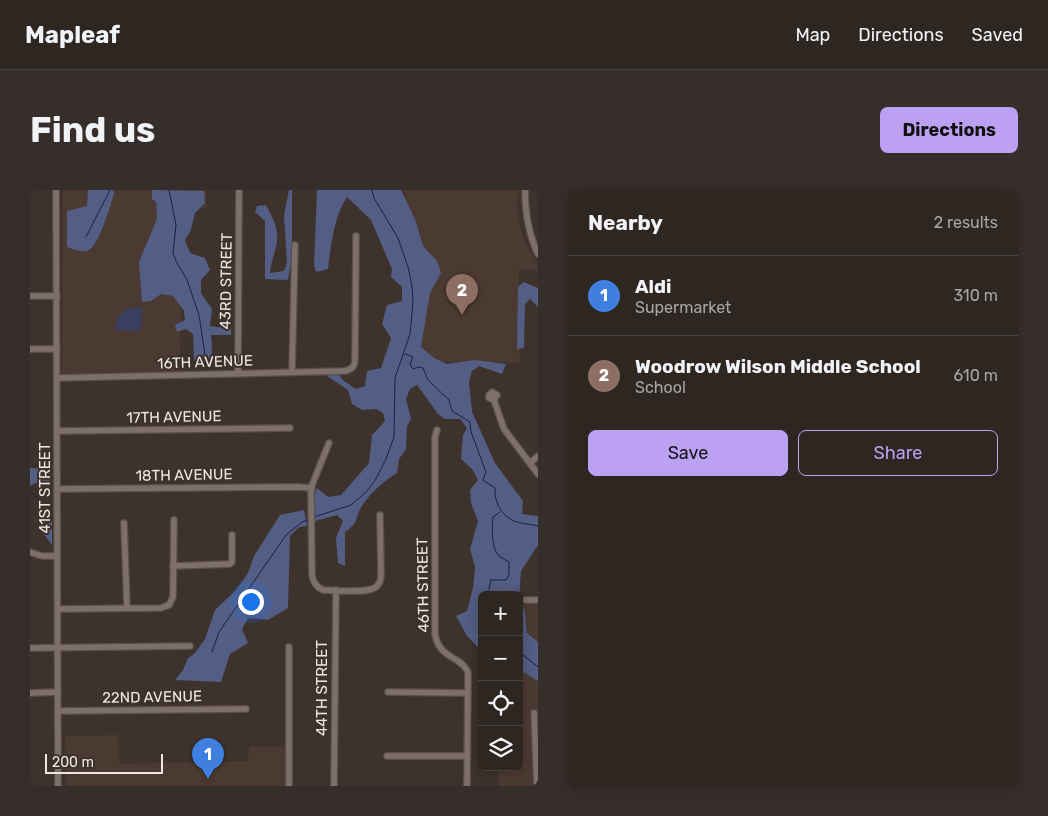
<!DOCTYPE html>
<meta charset="utf-8">
<style>
:root{--surface:#2e2621;--page:#362e2a;--text:#f1f3f6;--muted:#a7a5a5;--line:#49433f;--accent:#bca0f2}
body{margin:0;font-family:Rubik,sans-serif;background:var(--page);color:var(--text)}
.controls{position:absolute;right:15px;bottom:15px;display:grid;overflow:hidden;border-radius:8px;box-shadow:0 2px 12px #0003}
.controls button{width:45px;height:45px;display:grid;place-items:center;padding:0;border:0;border-bottom:1px solid var(--line);background:var(--surface);color:var(--text);font:25px sans-serif}
.scale{position:absolute;left:15px;bottom:12px;width:118px;box-sizing:border-box;padding-left:5px;border:2px solid #eee6e3;border-top:0;font-size:14px;line-height:18px;white-space:nowrap;color:#eee6e3;-webkit-text-stroke:4px #3d322c;paint-order:stroke}
.you{position:absolute;left:220px;top:411px;width:18px;height:18px;margin:-12px;border:4px solid #fff;border-radius:50%;background:#1a73e8;box-shadow:0 0 0 8px #1a73e833}
.badge{display:grid;place-items:center;width:32px;height:32px;border-radius:50%;background:var(--accent);color:#fff;font-size:16px;font-weight:700}
.pin{position:absolute;translate:-50% -41px;filter:drop-shadow(0 1px 2px #0008)}
.pin::after{content:'';position:absolute;top:26px;width:18px;height:15px;background:inherit;clip-path:polygon(0 0,100% 0,50% 100%)}
.list{margin:0;padding:0;list-style:none}
h2{display:flex;justify-content:space-between;align-items:center;height:65px;margin:0;padding:0 20px;font-size:21px}
h2 small{font-size:16px;font-weight:400;color:var(--muted)}
.list li{display:grid;grid-template-columns:32px 1fr auto;gap:15px;align-items:center;box-sizing:border-box;height:80px;padding:0 20px;border-top:1px solid var(--line)}
.list b{display:block;font-size:19px;white-space:nowrap}
.list p{margin:0;font-size:16px;white-space:nowrap;color:var(--muted)}
.list em{font-size:16px;font-style:normal;color:var(--muted)}
.actions{display:flex;gap:10px;padding:15px 20px}
.actions a{flex:1;padding:11px 0;border:1px solid var(--accent);border-radius:8px;text-align:center;font-size:18px;color:var(--accent)}
.actions .main{background:var(--accent);color:#111}
.icon{flex:none;width:28px;height:28px;fill:none;stroke:currentColor;stroke-width:2;stroke-linecap:round;stroke-linejoin:round}
.map{position:relative;flex:none;width:508px;height:596px;overflow:hidden;border-radius:8px}
header{display:flex;align-items:center;gap:30px;box-sizing:border-box;height:70px;padding:0 25px;background:var(--surface);border-bottom:1px solid var(--line)}
header strong{font-size:24px}
nav{display:flex;gap:28px;margin-inline-start:auto;font-size:18px}
.intro{display:flex;align-items:center;justify-content:space-between;box-sizing:border-box;height:120px;padding:0 30px}
h1{margin:0;font-size:35px}
.button{padding:12px 22px;border-radius:8px;background:var(--accent);color:#111;font-size:18px;font-weight:700}
main{display:flex;gap:30px;padding:0 30px}
aside{flex:1;background:var(--surface);border-radius:8px;box-shadow:0 2px 12px #0003}
.map>svg:first-child{display:block}
.built{fill:#4b3a31}
.green{fill:#383f60}
.forest{fill:#545d83}
.lines{fill:none;stroke-linecap:round;stroke-linejoin:round}
.stream{stroke:#1b2042;stroke-width:1}
.minor-casing{stroke:#594e4b;stroke-width:8}
.minor{stroke:#7d706a;stroke-width:5.5}
.labels{text-anchor:middle;stroke-width:4;stroke-linejoin:round;paint-order:stroke}
.street-label{font-size:15px;fill:#eee6e3;stroke:#3d322c}
</style>
<header>
<strong>Mapleaf</strong>
<nav><a>Map</a><a>Directions</a><a>Saved</a></nav>
</header>
<div class="intro"><h1>Find us</h1><a class="button">Directions</a></div>
<main>
<div class="map">
<svg width="508" height="596" viewBox="0 0 508 596">
<rect width="100%" height="100%" fill="#3d322c"/>
<!-- built -->
<path class="built" d="M33,0h143v18h-24l-2,163 -116,4 -2,-2z
M375,0h114l-2,15 2,15 5,21 14,24v5h-19l1,93 -115,-2z
M492,414h16v182h-39v-19h20v-122z
M88,545l1,29 129,-3 1,-14h36v39h-219l-1,-50z"/>
<!-- green -->
<path class="green" d="M101,118h11l-1,20 -3,3 -23,-1c2,-13 4,-18 16,-22z"/>
<!-- forest -->
<path class="forest" d="M58,0h25l1,4c-4,12 -15,53 -27,57 -7,1 -13,-2 -20,-4v-36l20,-5z
M122,0l52,1 1,12 -10,10 -4,17 -6,10 5,13 15,5 5,12 -9,10v13l11,16 -2,17 21,3v6h-20c2,11 0,20 0,31l-14,1 -3,-8 -1,-25 -7,-5 -9,3 -2,-7 10,-5 -1,-9 -11,-15 -12,-2 -10,7 -9,1 -3,-40 18,-43 -1,-17 -4,-3z
M259,0h3v65l-4,25 -23,-1v-58l-10,-9 2,-6 9,-1c8,15 15,27 9,45 -2,10 -4,12 -5,23l14,-2 3,-8 -3,-48z
M287,0h84l14,29 8,27 14,15 4,12 -11,20 -9,54 13,11 13,6 27,-4 32,4 -4,10 -23,-8 -7,5 -3,11 3,30 23,51 28,38 -1,13 16,2v30l-2,2 -15,23 -2,28 6,13 2,21 11,9v39l-13,-8 -6,-1v-77h-37v56l-15,-15 -11,-20 11,-5 6,-23 2,-21 -5,-18 8,-28 -7,-18 -1,-13 8,-10 -6,-11 -11,-10 2,-24 4,-7 -7,-9h-15l-7,-5 -21,-29 -7,4 -4,10 5,20 -4,7 -1,23 -7,10 -2,14c-13,8 -27,20 -35,33 -8,13 -2,16 -17,26v34l-7,-3 -2,-25 7,-17 -6,-6 -22,6 -1,-26 3,-7 11,9 13,-2 28,-32 3,-28 13,-14 -2,-8 -7,-4 -14,1 -10,-6 -4,-14 -21,-14 10,-3 7,8 12,8 9,-3 2,-15 14,-3 10,-30 -9,-14 5,-19 15,-4v-14l-11,-10 1,-8 -21,-49 -24,-23c-13,19 -16,48 -19,72l-12,3 -2,-7z
M494,92l14,6v19l-8,-8 -5,5 -1,44 -7,1 1,-62z
M0,278l19,1v15l-14,-1 -5,3z
M274,320l3,16 -8,1 -9,9 -2,72 -20,12 -20,-2 -6,11 6,14 -18,11 -9,28 -46,-2 8,-10 5,-12 6,-4 11,-15 10,-29 21,-20 12,-17 6,-17 26,-41z
M22,331v24l-13,-17v-3z"/>
<g class="lines">
<!-- stream -->
<path class="stream" d="M139,0l7,35 -3,28 3,8 11,19 12,35 6,40
M56,47l24,-47
M375,164l8,3 -3,7 3,5 5,-2 5,1 5,12 21,20 3,11 18,11 1,10 15,40 -3,8 12,8c-1,14 6,27 19,33 7,3 17,3 24,5
M0,300l14,16
M284,327l37,-12 16,-14 9,-12 10,-20 8,-22 1,-59 15,-44 3,-31 -1,-17 -4,-19 -10,-29 -24,-40 -2,-8
M455,405l4,-6 2,-9h15l3,-5v-13c-3,-2 -7,-4 -10,-6 -8,-8 -7,-29 -6,-39l7,-5
M182,462l7,-20 67,-97 16,-13 8,-3
M489,462l19,15"/>
<defs>
<path id="minor" d="M26,0l2,596
M495,0c0,23 3,43 13,64
M0,106h27
M0,159h27
M262,181l3,-126
M208,183l1,-183
M27,188l288,-7c8,-2 10,-5 10,-13l1,-122
M464,210l-5,-2v-3l3,-3 5,3 -3,5 10,29 34,45
M407,240l-2,7v197c4,25 26,22 33,38l-1,114
M27,241l233,-3
M299,253l-17,42 -1,8 1,82c1,7 4,12 11,15 11,0 44,4 53,-3 5,-4 5,-10 5,-16l-1,-56
M500,273l8,-7
M27,299l241,-2 14,1
M94,333l3,84
M0,362l12,4h15
M143,376l57,-2 2,-2v-27
M496,410h12
M28,419l103,-1 8,-3 4,-8 1,-77
M0,458l160,-2
M358,502l80,1
M0,503l28,-1
M28,521l188,-2
M504,523l3,73
M357,566h80
M259,596v-139
M304,596l2,-196"/>
</defs>
<!-- minor casing -->
<use href="#minor" class="minor-casing"/>
<!-- minor -->
<use href="#minor" class="minor"/>
</g>
<g class="labels">
<!-- street labels -->
<g class="street-label">
<text transform="translate(196 91) rotate(-89)" y="5">43RD STREET</text>
<text transform="translate(175 172) rotate(-2)" y="5">16TH AVENUE</text>
<text transform="translate(144 227) rotate(-1)" y="5">17TH AVENUE</text>
<text transform="translate(154 285) rotate(-1)" y="5">18TH AVENUE</text>
<text transform="translate(15 298) rotate(-90)" y="5">41ST STREET</text>
<text transform="translate(393 395) rotate(-91)" y="5">46TH STREET</text>
<text transform="translate(292 498) rotate(-90)" y="5">44TH STREET</text>
<text transform="translate(122 507) rotate(-1)" y="5">22ND AVENUE</text>
</g>
</g>
</svg>
<div class="controls">
<button>+</button>
<button>−</button>
<button><svg class="icon" aria-label="locate" viewBox="0 0 24 24"><circle cx="12" cy="12" r="6"/><path d="M12 2v4M12 18v4M2 12h4M18 12h4"/></svg></button>
<button><svg class="icon" aria-label="layers" viewBox="0 0 24 24"><path d="M12 4l9 5-9 5-9-5zM3 14l9 5 9-5"/></svg></button>
</div>
<div class="scale">200 m</div>
<div class="you"></div>
<div class="pin badge" style="left:178px;top:589px;background:#3f7fe0">1</div>
<div class="pin badge" style="left:432px;top:125px;background:#8d6e63">2</div>
</div>
<aside>
<h2>Nearby<small>2 results</small></h2>
<ul class="list">
<li><span class="badge" style="background:#3f7fe0">1</span><div><b>Aldi</b><p>Supermarket</p></div><em>310 m</em></li>
<li><span class="badge" style="background:#8d6e63">2</span><div><b>Woodrow Wilson Middle School</b><p>School</p></div><em>610 m</em></li>
</ul>
<div class="actions"><a class="main">Save</a><a>Share</a></div>
</aside>
</main>
